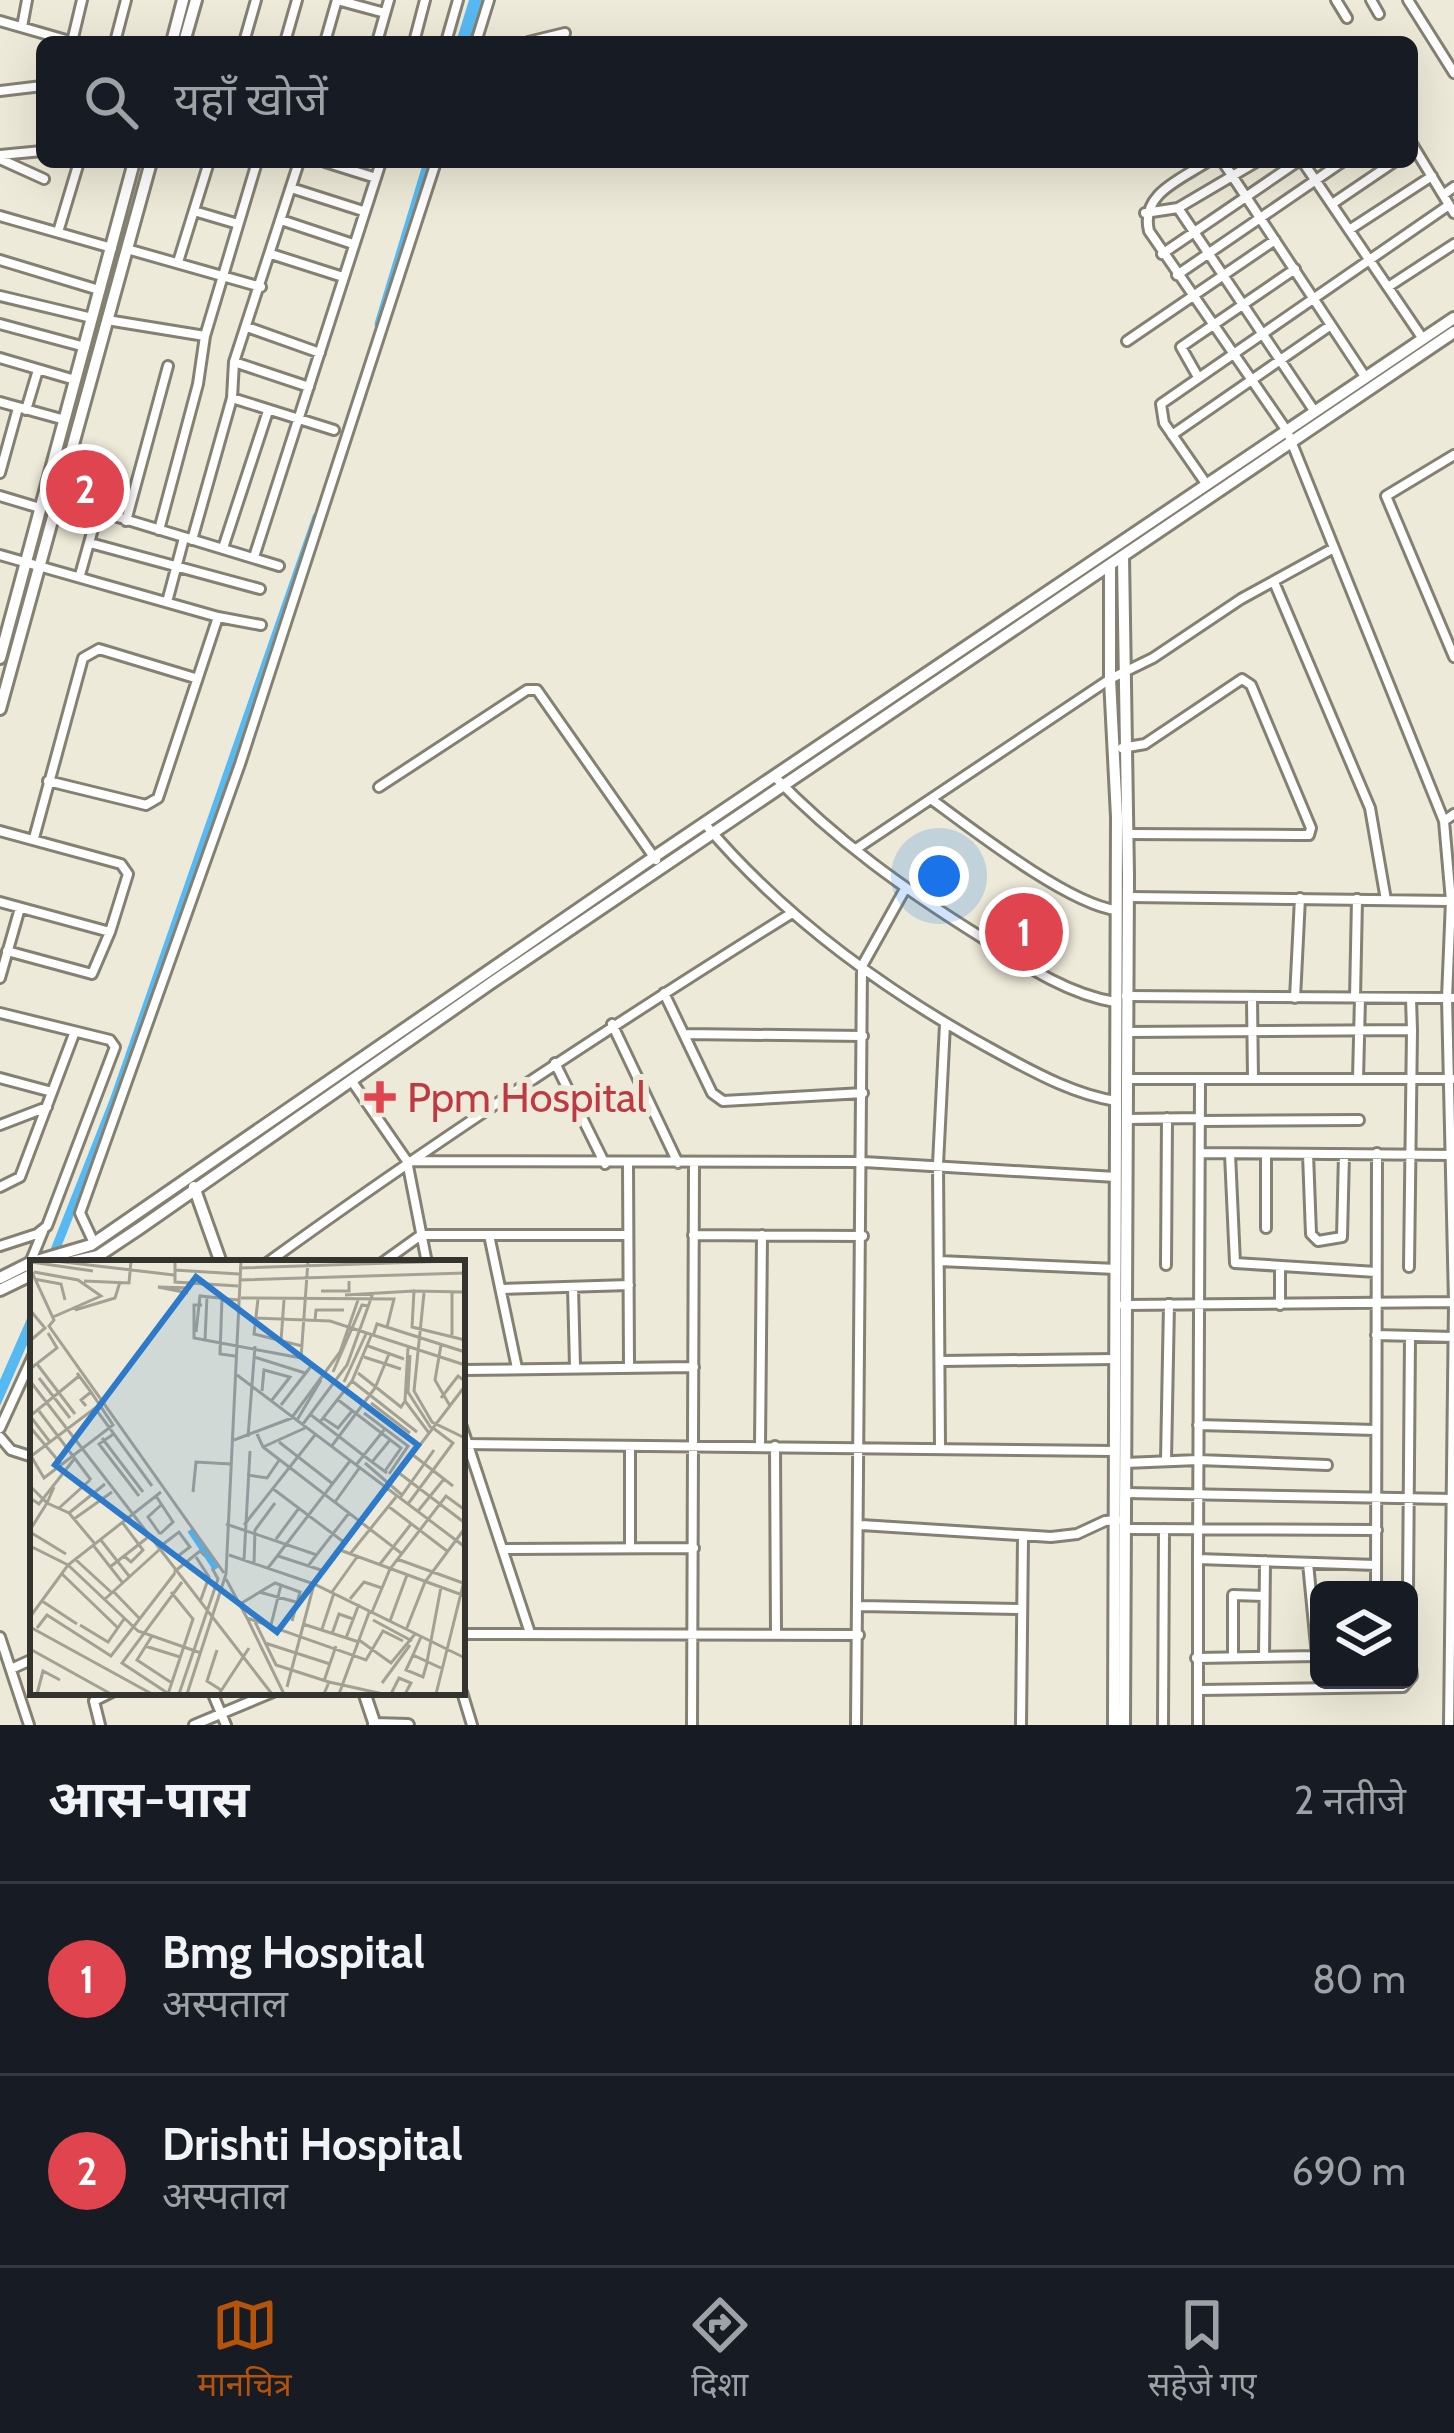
<!DOCTYPE html>
<html lang="hi">
<meta charset="utf-8">
<style>
:root{--surface:#171b24;--page:#242831;--text:#f1f3f6;--muted:#9ea1a6;--line:#363941;--accent:#b45309}
body{margin:0;font-family:Cabin,"Noto Sans Devanagari",sans-serif;background:var(--page);color:var(--text)}
.controls{position:absolute;right:36px;bottom:36px;display:grid;overflow:hidden;border-radius:18px;box-shadow:0 12px 48px #0002}
.controls button{width:108px;height:108px;display:grid;place-items:center;padding:0;border:0;border-bottom:3px solid var(--line);background:var(--surface);color:var(--text);font:60px sans-serif}
.you{position:absolute;left:939px;top:876px;width:42px;height:42px;margin:-30px;border:9px solid #fff;border-radius:50%;background:#1a73e8;box-shadow:0 0 0 18px #1a73e833}
.badge{display:grid;place-items:center;width:78px;height:78px;border-radius:50%;background:var(--accent);color:#fff;font-size:39px;font-weight:700}
.pin{position:absolute;translate:-50% -50%;border:6px solid #fff;box-shadow:0 3px 12px #0006}
.list{margin:0;padding:0;list-style:none}
h2{display:flex;justify-content:space-between;align-items:center;height:156px;margin:0;padding:0 48px;font-size:51px}
h2 small{font-size:39px;font-weight:400;color:var(--muted)}
.list li{display:grid;grid-template-columns:78px 1fr auto;gap:36px;align-items:center;box-sizing:border-box;height:192px;padding:0 48px;border-top:3px solid var(--line)}
.list b{display:block;font-size:45px;white-space:nowrap}
.list p{margin:0;font-size:39px;white-space:nowrap;color:var(--muted)}
.list em{font-size:39px;font-style:normal;color:var(--muted)}
.icon{flex:none;width:66px;height:66px;fill:none;stroke:currentColor;stroke-width:2;stroke-linecap:round;stroke-linejoin:round}
.map{position:relative;flex:none;width:1454px;height:1725px;overflow:hidden}
.search{position:absolute;background:var(--surface);box-shadow:0 12px 48px #0002;left:36px;right:36px;top:36px;height:132px;display:flex;align-items:center;gap:30px;box-sizing:border-box;padding:0 42px;border-radius:18px;color:var(--muted);font-size:45px}
.sheet{height:540px;background:var(--surface)}
nav{display:flex;justify-content:space-around;align-items:center;box-sizing:border-box;height:168px;border-top:3px solid var(--line);background:var(--surface);font-size:33px;color:var(--muted)}
nav a{display:grid;justify-items:center;gap:6px}
nav .on{color:var(--accent)}
.map>svg:first-child{display:block}
.water{fill:#57b9f1}
.lines{fill:none;stroke-linecap:round;stroke-linejoin:round}
.canal{stroke:#57b9f1;stroke-width:9}
.street-casing{stroke:#848172;stroke-width:14}
.secondary-casing{stroke:#848172;stroke-width:16}
.street{stroke:#fff;stroke-width:8}
.secondary{stroke:#fff;stroke-width:10}
.health-dot{fill:#e0444e;stroke:#edead9;stroke-width:4.5}
.labels{text-anchor:middle;stroke-width:12;stroke-linejoin:round;paint-order:stroke}
.health-label{font-size:42px;fill:#be3a42;stroke:#edead9;text-anchor:start}
.inset-river{fill:none;stroke:#57b9f1;stroke-width:6}
.inset-road{fill:none;stroke:#a3a194;stroke-width:3}
.view{fill:#2c7ac9;fill-opacity:0.15;stroke:#2c7ac9;stroke-width:6}
.inset-edge{fill:none;stroke:#34332d;stroke-width:6}
</style>
<div class="map">
<svg width="1454" height="1725" viewBox="0 0 1454 1725">
<rect width="100%" height="100%" fill="#edead9"/>
<!-- water -->
<path class="water" d="M469,0h16l-12,42h-17z
M33,1305v26l-33,75v-26z"/>
<g class="lines">
<!-- canal -->
<path class="canal" d="M379,324l49,-162
M50,1263l64,-162 203,-584"/>
<defs>
<path id="street" d="M337,0l48,13
M1336,0l11,18
M1371,0l8,14
M1408,0l46,73
M0,21l73,21
M22,27l5,-27
M72,42l10,-42
M115,42l11,-42
M244,42l12,-42
M285,42l12,-42
M325,42l12,-42
M377,42l12,-42
M414,42l11,-42
M446,42l12,-42
M476,42l13,-42
M528,42l37,-9
M0,91l42,-5
M1412,144l42,69
M0,155l42,-4
M0,159l44,20
M325,162l51,16
M1207,162c-27,18 -67,32 -58,69l138,200 157,390 7,80 -4,97 7,304 -5,423
M1223,162l143,216
M1303,162l120,177
M291,188l72,23
M1443,195l11,-8
M1332,204l62,-42
M1178,208l137,204
M194,211l44,13
M1145,213l33,-5 78,-46
M0,216l112,32
M281,220l72,24
M1349,230l83,-54
M58,232l21,-70
M127,249l134,38
M271,254l72,23
M1162,254l135,-92
M0,260l99,30
M178,262l31,-100
M1177,275l165,-113
M1388,287l66,-43
M0,296l92,22
M107,320l98,16
M0,324l85,23
M247,327l73,26
M1127,341l148,-101
M0,358l75,22
M234,362l75,25
M1198,377l-17,-30 114,-78
M232,398l102,32
M0,402l65,18
M26,410l12,-40
M1172,435l159,-110
M1454,455l-68,41 68,161
M0,473l18,-65
M1207,485l-43,-62 -3,-19 288,-199
M0,496l40,12
M126,521l42,-155
M159,530l39,-146 7,-48 52,-174
M192,540l40,-142 2,-36 65,-200
M90,543l170,46
M223,548l45,-137
M0,555l218,62 43,8
M254,557l127,-395
M80,575l18,-64 181,55
M1274,582l96,226 16,92
M167,602l17,-64
M1122,748l23,-4 97,-65 9,6 60,143 -2,7h-12l-170,-1
M774,776c61,64 133,115 207,161 42,27 85,57 134,65
M48,781l98,24 12,-7 60,-181
M379,787l148,-97h10l119,170
M931,799c41,30 137,105 185,111
M1444,821l10,-7
M705,824c81,96 189,173 299,232 35,19 73,39 112,45
M0,831l121,33 7,10 -18,58 -18,42 -85,-23
M34,838l49,-180 16,-9 96,29
M856,849l254,-170 43,-21 88,-59 91,-50
M1129,897l322,4
M0,902l110,30
M0,978l20,-70
M664,993l48,100 11,8 140,-8
M1126,996l328,2
M1252,998l1,81
M1295,998l5,-100
M1355,998l2,-99
M0,1013l110,27 5,7 -68,179 -10,8 -37,12
M612,1024l66,139
M1127,1032l285,-2 -1,-32
M686,1034l177,2
M555,1063l50,101
M0,1078l52,14
M1127,1079h327
M1358,1079l2,-81
M351,1080l56,81 20,102
M1127,1119l73,-1
M1200,1121l159,-1
M0,1125l47,-18
M1200,1153l253,2
M1230,1154l5,109 141,9
M1308,1154l3,80 7,7 24,-4 2,-83
M1266,1155v73
M407,1161l457,1 252,15
M628,1163l1,203
M0,1187l20,-10 54,-143
M489,1235l28,133
M693,1235l170,1
M94,1243l-14,-30 160,-449 196,-602
M939,1261l177,8
M267,1263c171,-124 346,-238 525,-350
M382,1263l39,-28h207
M1166,1265l1,-147
M1409,1267l3,-237
M31,1275l-1,-12 13,-32
M573,1287l2,80
M501,1289l128,-4
M1123,1305l331,-3
M1280,1305v-37
M1376,1335l77,2
M941,1361l174,-2
M462,1370l232,-3
M1198,1425l177,5
M462,1427l68,206
M0,1428l33,-72
M0,1437l11,13 22,7
M462,1444l652,7
M760,1446l2,-211
M775,1446l1,188
M940,1448l-2,-284 7,-140
M1166,1460l3,-156
M1125,1463l73,-3 129,5
M1126,1493l327,6
M861,1525l190,12 26,-3 28,-13 12,-1
M1124,1529l253,1
M630,1548v-102
M503,1549l191,-1
M1198,1559l2,-478
M1308,1563l9,93
M1376,1590l1,-437
M1408,1590l2,-254
M860,1606l160,3
M462,1634l397,1
M0,1637l29,88
M1233,1657v-62l31,1
M1264,1657l1,-96
M1196,1658l123,-2
M11,1669l22,-10
M1199,1690l204,-3 9,-11 -3,-28
M212,1692l14,33
M462,1692l10,33
M100,1725l-6,-24 18,-9
M194,1725l79,-33
M692,1725l2,-562
M856,1725l6,-759 43,-77
M1021,1725l2,-188
M1163,1725l1,-196
M1198,1725v-166l178,6"/>
<path id="secondary" d="M172,42l11,-42
M184,42l12,-42
M1123,556l5,319 -4,850
M1110,565v114l7,138 -3,908
M0,658l134,-496
M0,709l151,-547
M194,1187l27,76
M67,1263l31,-7 42,-28 351,-245 963,-651
M0,1278l30,-15 61,-18 563,-388 800,-539
M0,1290l33,-16
M364,1692l11,33
M374,1724l34,1"/>
</defs>
<!-- street casing -->
<use href="#street" class="street-casing"/>
<!-- secondary casing -->
<use href="#secondary" class="secondary-casing"/>
<!-- street -->
<use href="#street" class="street"/>
<!-- secondary -->
<use href="#secondary" class="secondary"/>
</g>
<!-- markers -->
<path class="health-dot" d="M374 1079h12v12h12v12h-12v12h-12v-12h-12v-12h12z"/>
<g class="labels">
<!-- health labels -->
<g class="health-label">
<text x="407" y="1112">Ppm Hospital</text>
</g>
</g>
<!-- overview -->
<g transform="translate(30 1260)">
<rect width="435" height="435" fill="#edead9"/>
<path class="inset-river" d="M160,270l26,39"/>
<path class="inset-road" d="M25,1l119,14M145,1v21l63,4M1,2l62,9M0,8l24,52 -5,6 175,247M209,8l213,-7M144,10l65,4M4,12l44,8 23,16 -48,21M4,19l27,5 4,16M209,20l226,-7M54,21l45,2 2,-22M291,31h28v-10M422,31v44M435,32l-51,-1 -2,36 53,13M158,33l-30,-6 33,1M394,33l-10,98 18,31 33,16M315,35l69,-4M192,38l-2,56 15,2M211,38l153,1 -7,28M228,39l-4,35 48,12M172,45h-8v33l107,20 118,88M0,50l15,18 -14,12M45,50l40,-12 5,-16M225,58l75,3 135,44M285,60l1,-10h28M166,72l4,-36 38,4M343,76l4,-12 88,28M175,80l2,-44M251,81l3,-41M411,85l-6,35 15,26M338,86l36,13M378,88l-3,53 24,32M380,95l-2,37 23,36M224,97l51,16M334,97l37,12M271,98l7,-97M7,104l38,50M0,109l27,-21 -9,-15M303,112l29,-67 6,1M47,113l14,19 -10,8 5,6M328,113l43,34 4,-6M207,115l228,172M9,118l31,40M0,121l242,313M322,121l65,51M314,122l22,-48M232,131l2,-21 26,7 -18,23M411,138l17,-22 7,5M307,139l64,49 -16,23M341,143l39,30M251,145l31,-40M9,151l52,69M334,153l44,33 -19,28M281,155l61,47M263,156l47,-64 18,-52M293,158l15,10 14,-17M267,160l24,-40M290,162l32,-41 19,-45M273,164l44,-59 26,-72M0,167l31,37M85,173l-16,11 40,52M227,174l6,13 138,106M218,177l7,-91M72,178l41,54M204,180l58,-22M20,182l-20,-26 49,-40M249,182l54,42M233,187l42,-19M301,187l44,-59 14,-34M383,195l40,31M1,196l13,22 69,-53 -22,-33M0,197l65,-49 57,78M335,203l37,32M326,205l28,-35M357,213l-15,-11 18,-22M369,213l66,50M217,215l20,3 13,-19M0,226l17,17 -17,27M24,227l-7,16 22,10 26,31M242,228l73,55M163,232l3,-30 35,2M126,236l17,26 -13,12M0,238l9,6 36,-46M370,238l34,-48M305,242l25,-35M378,244l45,-61 -20,-15M358,246l59,45M28,249l32,-29M388,251l26,-32M39,253l36,-29M44,259l38,-27M92,262l21,28 -12,12 -7,-6M196,264l91,31M214,265l71,-90M0,272l36,22M130,274l-12,-17 13,-12M70,279l29,37M246,279l23,-31M63,285l29,37M0,286l38,19 70,66 63,22M128,288l21,-16 11,15 -12,9M310,290l125,46M320,294l46,-57M199,295l85,29 151,74M248,296l46,15M166,297l13,20 -9,25M45,299l36,33M367,299l66,24M214,300l6,-109M224,303l1,-33 20,-27M350,304l31,-40M278,306l41,-53M80,307l37,-29M238,308l82,-107M144,312l26,-21 5,5M31,313l57,55M196,319l21,39M83,331l26,27M229,332l37,10M302,332l25,-35M75,339l54,-49M320,339l14,-17 18,6M12,341l35,23M210,344l35,-21 25,9 -8,29M342,352l18,-43 56,-73 19,14M0,357l38,-52 93,-73M343,360l39,21M360,361l17,-46M225,362l21,43 53,17 -5,12M273,364l56,18M50,365l28,17 16,-23M241,365l10,-40M0,367l122,67M7,368l10,-13 64,41 64,-83M292,369l12,-36M376,370l19,-48 40,-54M302,374l7,-20 14,5M122,376l-15,24 35,23M391,377l-8,18 30,14M316,378l13,-34M329,380l32,23 24,-29M235,383l65,21M115,386l35,11M0,389l81,45M187,390l-10,31 14,9M383,395l-7,15 17,7 4,-14M397,402l14,-75M294,421l12,-35M299,422l54,12M352,423l28,-38M257,427l27,-103 151,-198M7,434l6,-23 17,9M138,434l25,-75 -22,-27M139,434l-47,-31 60,-81M149,434l39,-115 -6,-11M157,434l39,-120 15,-313M189,434l30,-46M254,434l-37,-76 119,42 17,-29 20,10M309,434l31,-84M361,434l8,-16 12,5 -6,11M406,434l29,-117"/>
<path class="view" d="M166,17l222,168 -141,187 -222,-167z"/>
<rect width="435" height="435" class="inset-edge"/>
</g>
</svg>
<div class="controls">
<button><svg class="icon" aria-label="layers" viewBox="0 0 24 24"><path d="M12 4l9 5-9 5-9-5zM3 14l9 5 9-5"/></svg></button>
</div>
<div class="you"></div>
<div class="pin badge" style="left:1024px;top:932px;background:#e0444e">1</div>
<div class="pin badge" style="left:85px;top:489px;background:#e0444e">2</div>
<div class="search"><svg class="icon" aria-label="search" viewBox="0 0 24 24"><circle cx="10" cy="10" r="6"/><path d="M15 15l6 6"/></svg>यहाँ खोजें</div>
</div>
<section class="sheet">
<h2>आस-पास<small>2 नतीजे</small></h2>
<ul class="list">
<li><span class="badge" style="background:#e0444e">1</span><div><b>Bmg Hospital</b><p>अस्पताल</p></div><em>80 m</em></li>
<li><span class="badge" style="background:#e0444e">2</span><div><b>Drishti Hospital</b><p>अस्पताल</p></div><em>690 m</em></li>
</ul>
</section>
<nav>
<a class="on"><svg class="icon" aria-label="map" viewBox="0 0 24 24"><path d="M3 6l6-2 6 2 6-2v14l-6 2-6-2-6 2zM9 4v14M15 6v14"/></svg>मानचित्र</a>
<a><svg class="icon" aria-label="directions" viewBox="0 0 24 24"><path d="M12 3l9 9-9 9-9-9zM9 14v-3h6M13 9l2 2-2 2"/></svg>दिशा</a>
<a><svg class="icon" aria-label="saved" viewBox="0 0 24 24"><path d="M7 4h10v16l-5-4-5 4z"/></svg>सहेजे गए</a>
</nav>
